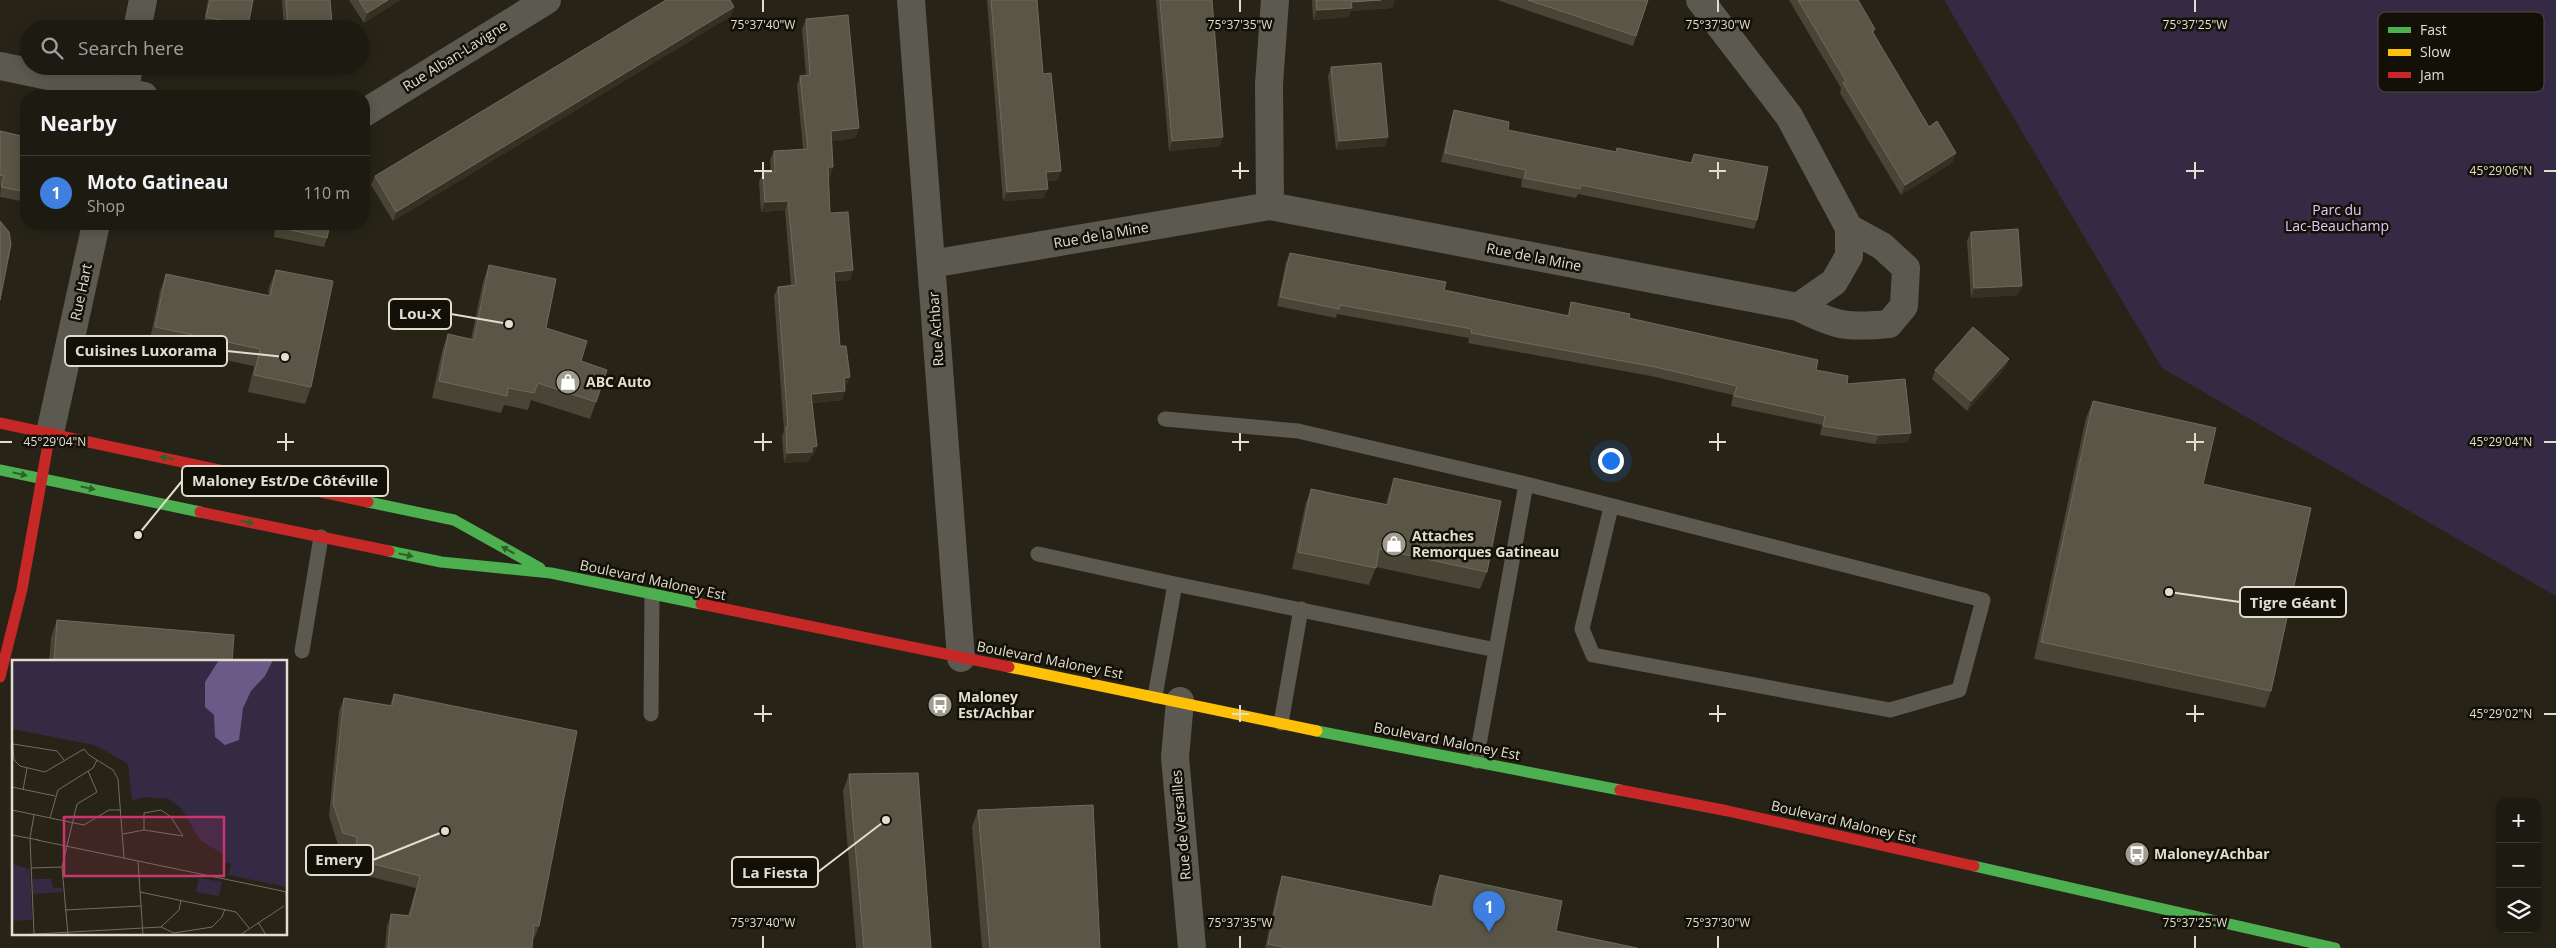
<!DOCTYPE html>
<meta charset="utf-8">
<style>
:root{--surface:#1d1b11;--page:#25241a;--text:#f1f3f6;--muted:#a0a19f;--line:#3b3931;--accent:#1a73e8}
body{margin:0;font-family:"Open Sans",sans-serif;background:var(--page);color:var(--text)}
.controls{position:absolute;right:15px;bottom:15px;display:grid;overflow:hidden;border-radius:10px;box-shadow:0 2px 12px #0003}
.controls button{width:45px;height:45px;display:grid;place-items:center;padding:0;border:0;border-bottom:1px solid var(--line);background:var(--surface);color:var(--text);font:25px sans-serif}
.you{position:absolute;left:1610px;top:460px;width:18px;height:18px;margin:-12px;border:4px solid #fff;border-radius:50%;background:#1a73e8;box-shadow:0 0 0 8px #1a73e833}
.badge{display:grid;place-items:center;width:32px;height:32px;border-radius:50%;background:var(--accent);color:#fff;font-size:16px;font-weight:700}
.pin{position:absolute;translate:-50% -41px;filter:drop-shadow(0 1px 2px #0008)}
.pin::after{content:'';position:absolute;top:26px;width:18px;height:15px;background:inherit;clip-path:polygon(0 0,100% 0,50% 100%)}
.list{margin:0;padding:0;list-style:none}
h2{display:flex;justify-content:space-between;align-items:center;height:65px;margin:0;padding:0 20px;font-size:21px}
h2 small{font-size:16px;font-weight:400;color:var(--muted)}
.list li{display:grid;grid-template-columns:32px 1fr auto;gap:15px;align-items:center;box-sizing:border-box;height:75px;padding:0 20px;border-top:1px solid var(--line)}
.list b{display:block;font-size:19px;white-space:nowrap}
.list p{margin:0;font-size:16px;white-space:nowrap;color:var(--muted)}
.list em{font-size:16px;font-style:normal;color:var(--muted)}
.icon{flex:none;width:28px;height:28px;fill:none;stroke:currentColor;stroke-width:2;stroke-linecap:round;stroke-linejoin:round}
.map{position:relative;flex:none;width:2556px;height:948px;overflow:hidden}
.search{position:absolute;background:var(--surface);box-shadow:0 2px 12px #0003;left:20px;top:20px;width:350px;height:55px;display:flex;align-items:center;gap:12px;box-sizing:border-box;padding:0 18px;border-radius:28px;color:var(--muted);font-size:19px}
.panel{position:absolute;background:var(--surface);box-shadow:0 2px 12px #0003;left:20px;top:90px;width:350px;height:140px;border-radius:20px}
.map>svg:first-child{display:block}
.green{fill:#352a43}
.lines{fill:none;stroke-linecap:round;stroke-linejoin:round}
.lane{stroke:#5c5a50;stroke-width:15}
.street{stroke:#5c5a50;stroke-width:28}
.fast{stroke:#4caf50;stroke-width:11}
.slow{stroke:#ffc107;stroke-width:11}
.jam{stroke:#c62828;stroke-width:11}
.wall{fill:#484536}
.shaded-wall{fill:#343123}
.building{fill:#595647;stroke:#6e6b5c}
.oneway{fill:#30602c}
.ticks{fill:none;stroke:#e1ddcf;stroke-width:2}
.labels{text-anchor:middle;stroke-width:5;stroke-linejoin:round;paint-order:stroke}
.street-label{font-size:14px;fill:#e1ddcf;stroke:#131007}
.park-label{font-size:14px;fill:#dccbfb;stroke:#131007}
.poi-label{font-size:14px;font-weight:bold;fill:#e1ddcf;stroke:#131007;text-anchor:start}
.inset-road{fill:none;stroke:#716e61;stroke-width:1}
.view{fill:#c7366c;fill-opacity:0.15;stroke:#c7366c;stroke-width:2.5}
.inset-edge{fill:none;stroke:#e1ddcf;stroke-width:2.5}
.key{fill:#131007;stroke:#514e43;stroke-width:1}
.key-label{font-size:14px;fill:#e1ddcf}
.ticks-label{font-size:12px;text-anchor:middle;fill:#e1ddcf;stroke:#131007;stroke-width:5;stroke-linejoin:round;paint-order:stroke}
.leader{fill:none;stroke:#e1ddcf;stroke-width:2}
.callout-dot{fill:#e1ddcf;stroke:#131007;stroke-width:2}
.callout{fill:#131007;stroke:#e1ddcf;stroke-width:2}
.callout-label{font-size:15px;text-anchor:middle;font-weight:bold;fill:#e1ddcf}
</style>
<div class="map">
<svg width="2556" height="948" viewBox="0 0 2556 948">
<rect width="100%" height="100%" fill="#272417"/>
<!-- green -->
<path class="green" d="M1944,0h612v596l-394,-228z"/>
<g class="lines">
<!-- lane -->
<path class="lane" d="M1165,419l133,12 228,53 -50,277
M1526,484l457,116 -24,90 -69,20 -297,-55 -11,-26 29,-122
M1038,554l137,30 -20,112
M1175,584l321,66
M302,651l19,-114
M651,714l1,-119
M1281,723l20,-114"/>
<!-- street -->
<path class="street" d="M911,0l50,658
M137,29l6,-29
M0,66l144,30
M124,96l5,-30
M364,113l183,-113
M1270,206l-1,-122 6,-84
M931,264l339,-58 528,101c38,19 48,21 91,17l15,-18 2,-38 -24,-22 -33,-18 -60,-112 -89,-116
M1798,307l36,-25 15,-26v-28
M50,433l46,-209
M1180,701l-5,56 17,191"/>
<!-- fast -->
<path class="fast" d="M0,470l200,42
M368,502l86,18 86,48
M389,551l52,11 110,11 150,31
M1317,731l303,59
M1974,866l361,82"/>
<!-- slow -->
<path class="slow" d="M1009,667l308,64"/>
<!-- jam -->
<path class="jam" d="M0,423l368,79
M200,512l189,39
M701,604l308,63
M0,677l22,-88 28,-156
M1620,790l108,21 246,55"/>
</g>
<!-- wall -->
<path class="wall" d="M208,0h45l-6,29h-33l-11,-2z
M282,0h48v29h-46z
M349,0h51l-36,23z
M987,0h50l6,74 15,106 -11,1 -3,17 -41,3z
M1156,0h56l8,146 -51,5z
M1312,0h83l-3,8 -41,3 -3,6 -35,3z
M1497,0h151l-15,46z
M1789,0h69l17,29 -2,5 56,93 24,35 -52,33 -61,-102 1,-5z
M734,7l-3,9 -338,205 -22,-36 4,-9z
M806,19l53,109 -4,10 -23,3 1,26 -3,10h-2l2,36 23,57 -3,10 -15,1 5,65 6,41h-1v4l-3,9 -30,3 5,43 -4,10h-2l-2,5 -25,2 -2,-26 2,-7 -10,-134 4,-9 13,-2 -6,-75 -24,2 -2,-30 4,-9 8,-1 -1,-12 4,-9 29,-2 -6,-64 3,-9 6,-1 -4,-46z
M1331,67l54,79 -49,4 -8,-74z
M1454,110l54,20 108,22 1,-4 73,15 4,-9 63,66 -3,9 -176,-35 -2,4 -55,-11 1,-8 -81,-17 10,-43z
M0,131l26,6v65l-26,-5 1,-12h-1z
M276,224h54l-3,14 -3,9 -50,-10z
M1971,232l47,63 -47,3 -4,-57z
M1290,253l154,37 123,26 4,-14 245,68 31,14 64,49 -3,9 -33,2 -55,-9 2,-10 -91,-19 2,-11 -82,-19 -183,-33 1,-5 -132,-24 -1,4 -59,-12 9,-44z
M489,265l57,63 35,33 15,41 -6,17 -59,-19 -3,10 -24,-5 -3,8 -69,-15 10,-47 6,-17 23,5 12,-57z
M276,270l35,117 -6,17 -57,-12 6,-26 -105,-22 11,-53 6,-17 102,21 1,-8z
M2009,359l-4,9 -38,43 -35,-32 3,-9z
M2093,401l178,290 -6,17 -231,-49 52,-241z
M1394,478l93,94 -7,17 -104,-22 -7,18 -77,-16 13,-63 6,-17 75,15 2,-8z
M57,620l175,42h-183l2,-25z
M394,694l145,232 -5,13 -1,-1 -1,10h-147l2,-22 4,-12 17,1 8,-27 -65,-16 2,-22 -15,-5 -9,-29 10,-105 5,-13 46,7z
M849,774l82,174h-75l-13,-157z
M978,810l122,138h-118l-10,-121z
M1440,875l116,56 81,17h-372l12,-56 5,-16 149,31 3,-16z"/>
<!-- shaded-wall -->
<path class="shaded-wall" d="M388,0h12l-36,23 3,-10z
M1381,0h14l-3,8 -41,3 -3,6 -35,3 4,-10 34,-8z
M734,7l-3,9 -338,205 3,-9z
M332,22l-2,7h-43l1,-3z
M859,128l-4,10 -27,3 3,-10z
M1223,137l-3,9 -51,5 3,-10z
M1388,137l-3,9 -49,4 3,-9z
M1956,153l-3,9 -52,33 4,-10z
M828,167h5l-3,10h-6z
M1061,171l-3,9 -15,1 3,-9z
M1048,189l-4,9 -41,3 4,-9z
M788,201l-3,9 -24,2 4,-10z
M853,270l-3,10 -19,1 3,-9z
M2022,286l-4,9 -47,3 3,-10z
M2009,359l-4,9 -38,43 4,-10z
M850,377l-4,10 -6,1 4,-10z
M845,391l-3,9 -34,3 3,-9z
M1911,433l-3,9 -33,2 4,-9z
M817,446l-4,10h-2l-2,5 -25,2 3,-10z"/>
<!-- building -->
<path class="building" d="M210,0h43l-5,26 -42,-9z
M286,0h44l2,22 -44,4z
M359,0h29l-21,13z
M666,0h64l4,7 -338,205 -21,-36z
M991,0h46l6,74 8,-1 10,98 -15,1 2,17 -41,3z
M1160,0h52l11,137 -51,4z
M1316,0h65l-30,2 1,6 -35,2z
M1528,0h120l-12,36z
M1798,0h60l17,29 -3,2 57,96 8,-6 19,32 -51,32 -62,-102 3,-2z
M848,15l11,113 -28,3 2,36h-5l2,46 18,-1 5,58 -19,2 6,74h6l4,31 -6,1 1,13 -34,3 6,52 -5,1v5l-25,1 -1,-26h2l-10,-140 18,-2 -8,-84 -23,1 -2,-29 12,-1 -1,-21 34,-2 -8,-73 10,-1 -4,-56z
M1381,63l7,74 -49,4 -8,-74z
M1454,110l55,12 -1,8 108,22 1,-4 75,15 2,-9 74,13 -11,53 -176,-35 -1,4 -56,-11 2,-8 -81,-17z
M0,131l26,6v55l-25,-5 3,-11 -4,-1z
M0,221l9,11 2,12 -11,56z
M278,224h52l-3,14 -50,-11z
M2018,229l4,57 -48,2 -3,-56z
M1290,253l156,29 -2,8 125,26 2,-14 59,12 -1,4 189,42 -2,10 32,6 -1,8 58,-5 6,54 -32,2 -56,-9 2,-10 -91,-20 3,-10 -82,-19 -184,-34 1,-4 -132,-24 -1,4 -59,-12z
M489,265l67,14 -10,49 41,13 -6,20 26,9 -11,32 -58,-19 -4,10 -26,-5 -1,8 -68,-15 9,-47 26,6z
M276,270l57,11 -22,106 -57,-12 6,-26 -105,-22 11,-53 104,22z
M1973,327l36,32 -38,42 -36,-31z
M2093,401l123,27 -13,56 108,24 -40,183 -230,-49z
M1394,478l107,23 -14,71 -108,-23 -3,19 -78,-16 13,-63 77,16z
M57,620l177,15 -2,27h-178z
M394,694l183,37 -38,195 -5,-1 -2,23h-144l3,-34 19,2 10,-40 -65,-17 2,-22 -14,-4 -10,-30 11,-105 48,8z
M918,773l13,175h-67l-15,-174z
M1093,805l7,143h-110l-12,-138z
M1440,875l122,26 -6,30 81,17h-354v-1l-15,-3 14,-68 151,31z"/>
<!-- one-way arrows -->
<defs><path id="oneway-solid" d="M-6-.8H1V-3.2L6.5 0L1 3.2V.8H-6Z" transform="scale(1.25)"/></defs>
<g class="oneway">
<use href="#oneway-solid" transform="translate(167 458) rotate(-168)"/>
<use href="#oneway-solid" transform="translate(20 474) rotate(12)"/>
<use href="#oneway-solid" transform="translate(88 488) rotate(12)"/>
<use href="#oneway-solid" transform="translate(247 522) rotate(12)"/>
<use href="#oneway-solid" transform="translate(508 550) rotate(-151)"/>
<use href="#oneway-solid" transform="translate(406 555) rotate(12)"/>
</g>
<!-- ticks -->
<path class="ticks" d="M763,0v12M1240,0v12M1718,0v12M2195,0v12M763,162v17M1240,162v17M1718,162v17M2195,162v17M754,171h18M1232,171h17M1709,171h17M2186,171h18M2544,171h12M286,433v18M763,433v18M1240,433v18M1718,433v18M2195,433v18M0,442h12M277,442h17M754,442h18M1232,442h17M1709,442h17M2186,442h18M2544,442h12M763,705v17M1240,705v17M1718,705v17M2195,705v17M754,714h18M1232,714h17M1709,714h17M2186,714h18M2544,714h12M763,936v12M1240,936v12M1718,936v12M2195,936v12"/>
<!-- icons -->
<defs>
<symbol id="shop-disc" viewBox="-11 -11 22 22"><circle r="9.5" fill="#a09c8f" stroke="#131007"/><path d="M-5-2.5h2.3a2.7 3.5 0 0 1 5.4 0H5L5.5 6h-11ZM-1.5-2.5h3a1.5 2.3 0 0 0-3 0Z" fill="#fff"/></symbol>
<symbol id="bus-disc" viewBox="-11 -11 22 22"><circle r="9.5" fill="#a09c8f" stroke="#131007"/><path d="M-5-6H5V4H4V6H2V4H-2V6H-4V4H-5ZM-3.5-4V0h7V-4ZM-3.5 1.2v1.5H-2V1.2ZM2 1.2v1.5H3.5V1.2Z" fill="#fff"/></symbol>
</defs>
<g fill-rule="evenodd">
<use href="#shop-disc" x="554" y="368" width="28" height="28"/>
<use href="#shop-disc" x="1380" y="530" width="28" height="28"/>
<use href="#bus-disc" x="926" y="691" width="28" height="28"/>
<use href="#bus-disc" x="2123" y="840" width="28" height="28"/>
</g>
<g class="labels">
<!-- street labels -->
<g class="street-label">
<text transform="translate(455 56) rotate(-32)" y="5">Rue Alban-Lavigne</text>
<text transform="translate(1101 235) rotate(-10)" y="5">Rue de la Mine</text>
<text transform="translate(1534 257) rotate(11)" y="5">Rue de la Mine</text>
<text transform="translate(81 292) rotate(-78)" y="5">Rue Hart</text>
<text transform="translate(936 329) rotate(-94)" y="5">Rue Achbar</text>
<text transform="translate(653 580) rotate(12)" y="5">Boulevard Maloney Est</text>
<text transform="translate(1050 660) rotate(11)" y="5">Boulevard Maloney Est</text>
<text transform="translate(1447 741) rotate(11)" y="5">Boulevard Maloney Est</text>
<text transform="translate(1844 822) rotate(13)" y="5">Boulevard Maloney Est</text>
<text transform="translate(1181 825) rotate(-95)" y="5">Rue de Versailles</text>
</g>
<!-- park labels -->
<g class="park-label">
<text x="2337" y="215">Parc du<tspan x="2337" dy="16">Lac-Beauchamp</tspan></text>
</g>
<!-- poi labels -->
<g class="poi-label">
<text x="586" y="387">ABC Auto</text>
<text x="1412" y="541">Attaches<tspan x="1412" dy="16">Remorques Gatineau</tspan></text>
<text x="958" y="702">Maloney<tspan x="958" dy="16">Est/Achbar</tspan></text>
<text x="2154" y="859">Maloney/Achbar</text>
</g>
</g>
<!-- overview -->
<g transform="translate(12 660)">
<rect width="275" height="275" fill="#272417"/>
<path d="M0,0h275v227l-59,-12 3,-11 -7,-2 1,-7 -25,-15 -19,-32 -12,-9 -25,-2 -12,3 -4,-36 -17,-10 -17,-9 -82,-16zM0,204l18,5 2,51 -20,1zM187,218l23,4 -3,14 -23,-4zM21,219h18l2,9h9v4l-29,2z" fill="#352a43"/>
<path d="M207,0h54l-8,16 -14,15 -8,17 -4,32 -14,5 -10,-8 -1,-22 -9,-8v-25z" fill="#6b5a87"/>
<path class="inset-road" d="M0,73l2,27 6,6 25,6 39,-23 5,6 24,15 5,9 6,79M1,84l44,7 7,9M0,127l43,9M11,130l4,-22M0,150l72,15 25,-15h12M22,155l-4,23 4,96M38,158l8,-28 35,-22 4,-8M111,174l21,-4 39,6 -12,-19 -10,-7 -17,3v17M0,175l27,5M25,180l250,52M126,201l5,74M19,208l31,-1M128,232l96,20 13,16M274,232l1,43M53,250l76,-4M246,262l8,13M149,267l13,6 38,-6 10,-10 3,-8M6,275l143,-8 18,-17 2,-10M56,275l-6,-68 15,-63 20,-12 -9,-21M228,275l44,-29"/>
<path class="view" d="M52,157h160v59h-160z"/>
<rect width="275" height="275" class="inset-edge"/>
</g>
<!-- legend -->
<rect x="2378" y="12" width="166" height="80" rx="8" class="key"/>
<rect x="2388" y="27" width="23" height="6" fill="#4caf50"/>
<rect x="2388" y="49" width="23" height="7" fill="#ffc107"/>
<rect x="2388" y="72" width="23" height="6" fill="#c62828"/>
<g class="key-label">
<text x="2420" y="35">Fast</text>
<text x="2420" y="57">Slow</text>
<text x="2420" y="80">Jam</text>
</g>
<g class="ticks-label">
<text x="763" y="29">75°37'40"W</text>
<text x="1240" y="29">75°37'35"W</text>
<text x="1718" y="29">75°37'30"W</text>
<text x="2195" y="29">75°37'25"W</text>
<text x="2501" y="175">45°29'06"N</text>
<text x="55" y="446">45°29'04"N</text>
<text x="2501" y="446">45°29'04"N</text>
<text x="2501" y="718">45°29'02"N</text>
<text x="763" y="927">75°37'40"W</text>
<text x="1240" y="927">75°37'35"W</text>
<text x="1718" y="927">75°37'30"W</text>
<text x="2195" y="927">75°37'25"W</text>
</g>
<!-- callouts -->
<path class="leader" d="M509 324L451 314M285 357L227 351M138 535L182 481M2169 592L2240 602M445 831L373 860M886 820L818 872"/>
<g class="callout-dot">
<circle cx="509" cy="324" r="5"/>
<circle cx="285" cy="357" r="5"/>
<circle cx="138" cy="535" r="5"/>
<circle cx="2169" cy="592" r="5"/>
<circle cx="445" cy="831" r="5"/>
<circle cx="886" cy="820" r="5"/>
</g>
<g class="callout">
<rect x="389" y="299" width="62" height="30" rx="5"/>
<rect x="65" y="336" width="162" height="30" rx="5"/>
<rect x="182" y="466" width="206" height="30" rx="5"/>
<rect x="2240" y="587" width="106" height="30" rx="5"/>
<rect x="306" y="845" width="67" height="30" rx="5"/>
<rect x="732" y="857" width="86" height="30" rx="5"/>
</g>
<g class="callout-label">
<text x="420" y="319">Lou-X</text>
<text x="146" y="356">Cuisines Luxorama</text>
<text x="285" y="486">Maloney Est/De Côtéville</text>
<text x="2293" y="608">Tigre Géant</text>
<text x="339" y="865">Emery</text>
<text x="775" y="878">La Fiesta</text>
</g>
</svg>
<div class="controls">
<button>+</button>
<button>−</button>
<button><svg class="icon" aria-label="layers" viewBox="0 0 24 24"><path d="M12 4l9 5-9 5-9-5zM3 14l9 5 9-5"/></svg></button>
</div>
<div class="you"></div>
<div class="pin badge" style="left:1489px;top:932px;background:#3f7fe0">1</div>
<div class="search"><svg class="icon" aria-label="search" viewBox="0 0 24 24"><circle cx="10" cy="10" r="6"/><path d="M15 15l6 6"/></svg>Search here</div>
<section class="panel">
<h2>Nearby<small></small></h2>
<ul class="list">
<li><span class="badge" style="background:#3f7fe0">1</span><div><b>Moto Gatineau</b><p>Shop</p></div><em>110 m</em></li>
</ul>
</section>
</div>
